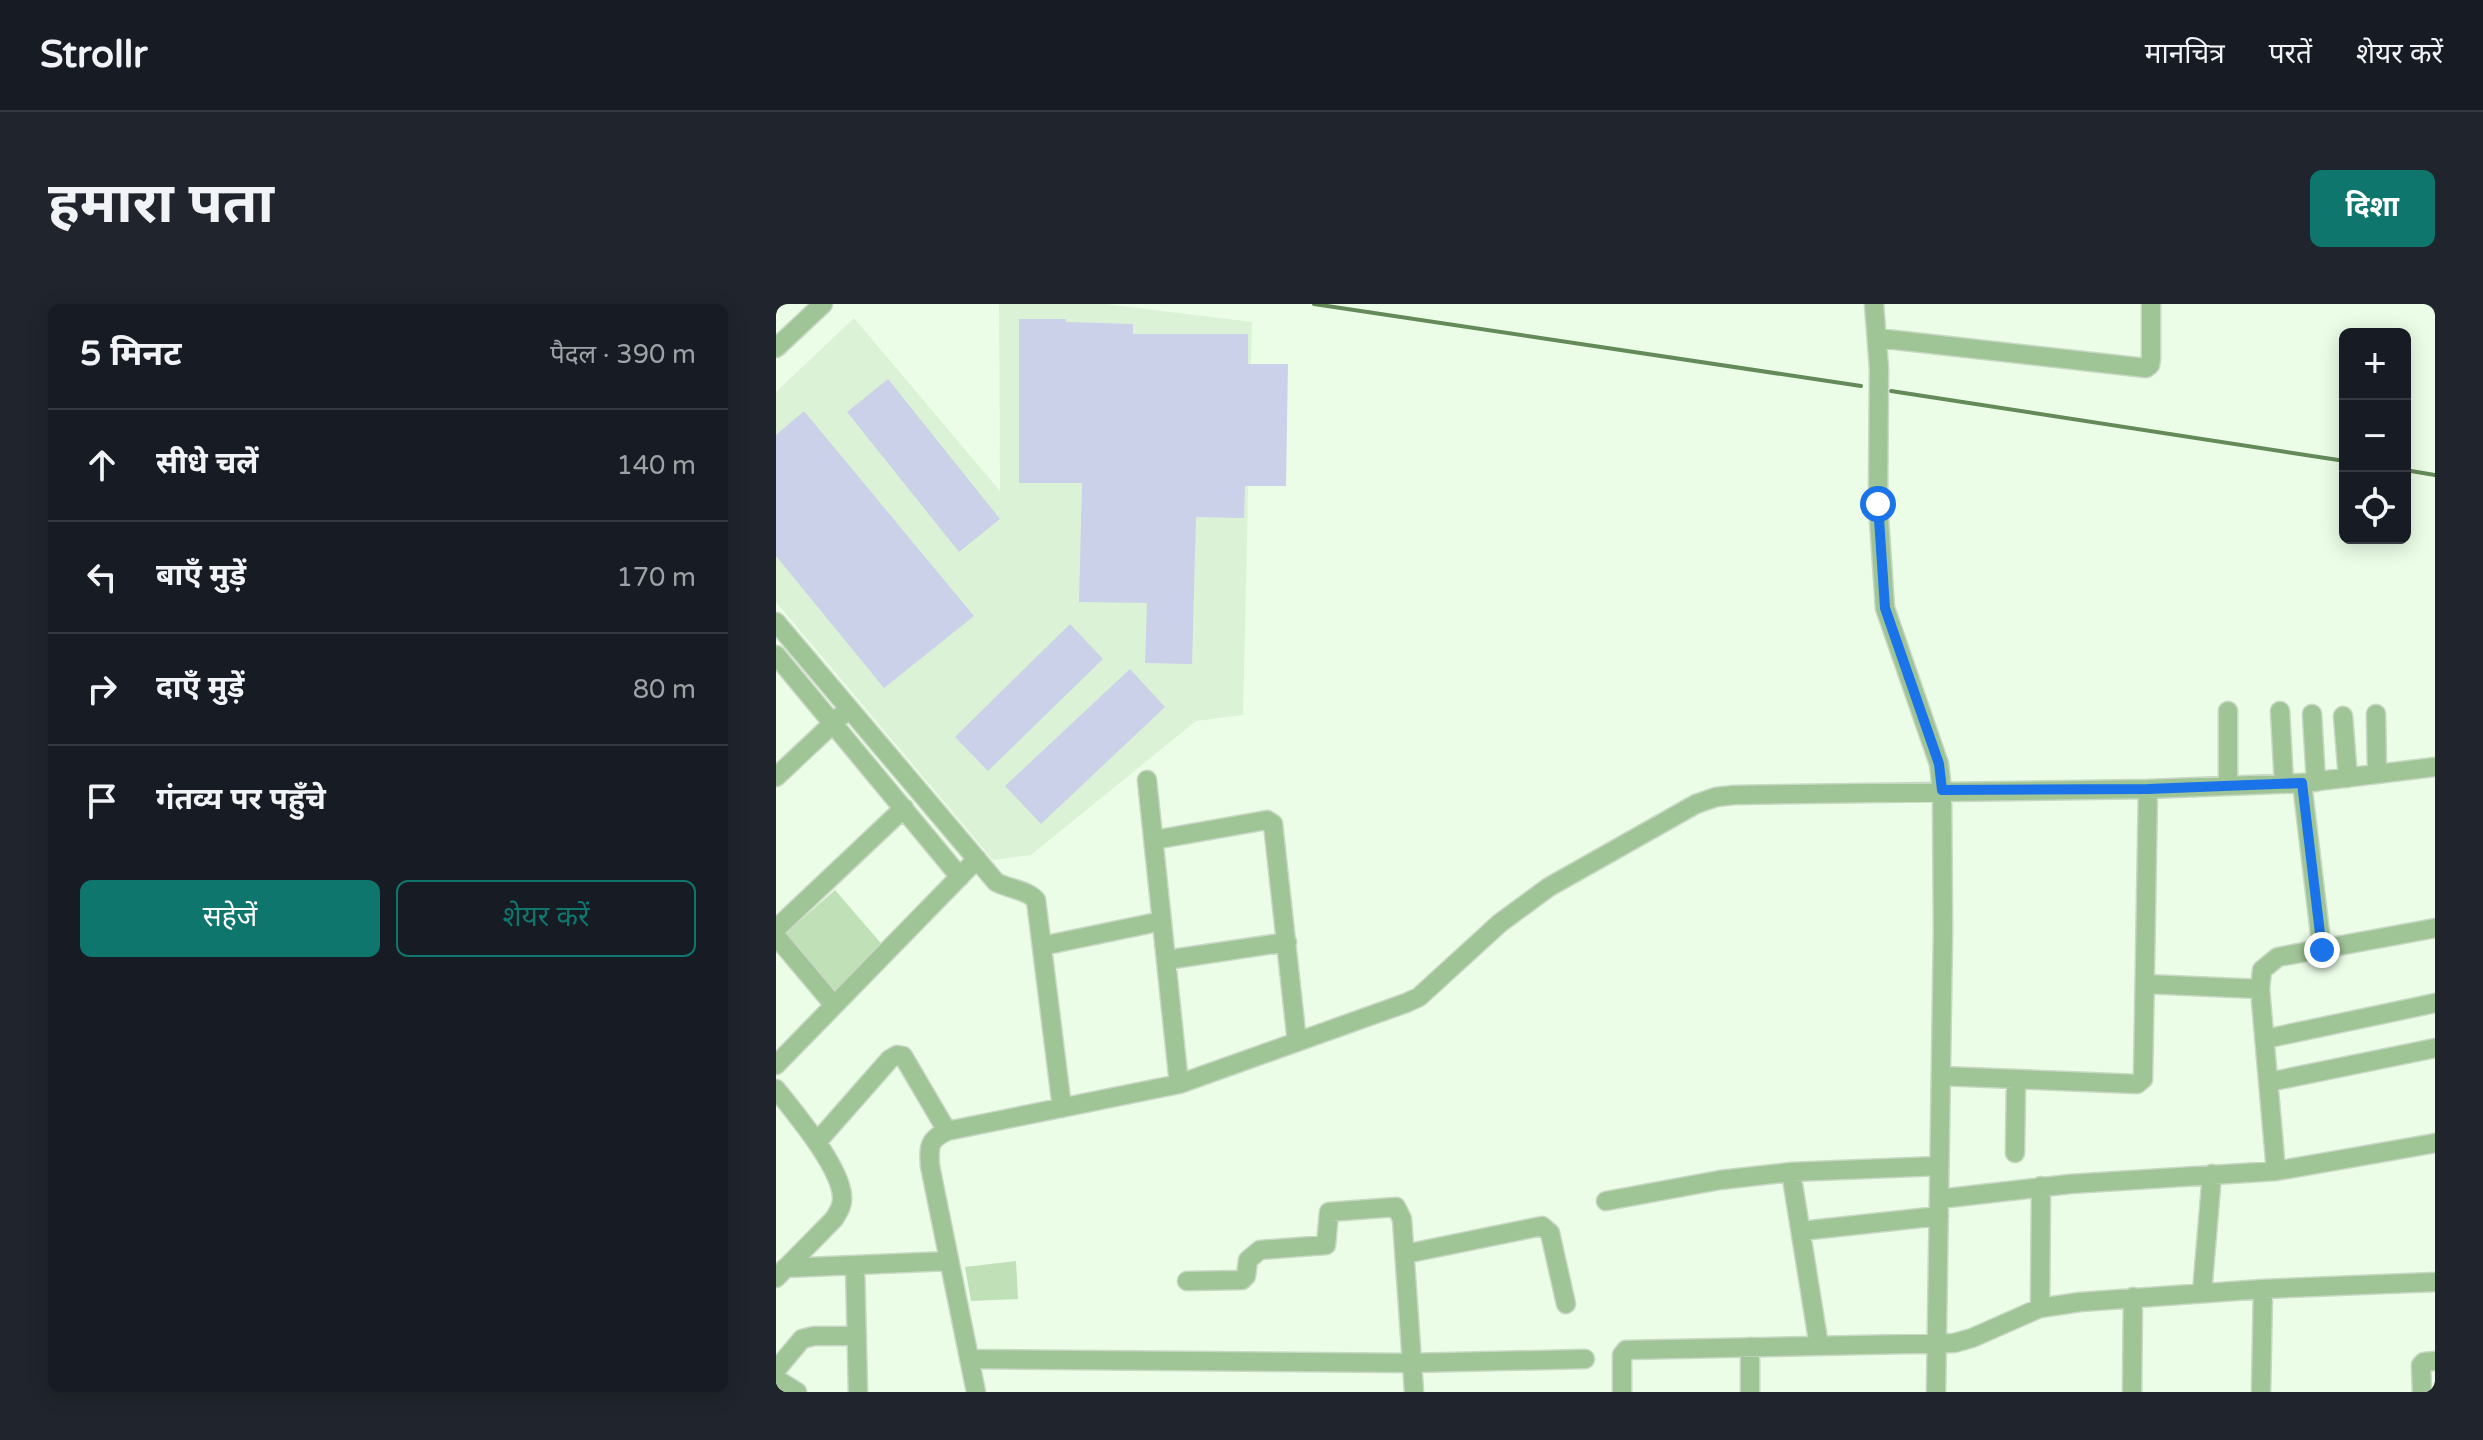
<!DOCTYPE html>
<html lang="hi">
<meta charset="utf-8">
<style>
:root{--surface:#171b24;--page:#20242c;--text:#f1f3f6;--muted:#9ea1a6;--line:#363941;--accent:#0f766e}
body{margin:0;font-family:"Varela Round","Noto Sans Devanagari",sans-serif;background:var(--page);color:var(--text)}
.controls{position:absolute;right:24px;top:24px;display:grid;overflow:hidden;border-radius:12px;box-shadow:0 4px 20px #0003}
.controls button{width:72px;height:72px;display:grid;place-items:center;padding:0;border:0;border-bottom:2px solid var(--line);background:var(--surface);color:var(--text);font:40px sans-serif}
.stop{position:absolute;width:24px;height:24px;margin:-18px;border:6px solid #1a73e8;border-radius:50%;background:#fff}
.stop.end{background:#1a73e8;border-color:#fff;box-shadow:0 2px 8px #0008}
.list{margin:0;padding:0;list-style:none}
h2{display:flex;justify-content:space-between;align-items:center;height:104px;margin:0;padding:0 32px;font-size:34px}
h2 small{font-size:26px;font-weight:400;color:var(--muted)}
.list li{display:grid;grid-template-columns:52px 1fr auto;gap:24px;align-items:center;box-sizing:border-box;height:112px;padding:0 32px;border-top:2px solid var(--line)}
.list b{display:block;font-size:30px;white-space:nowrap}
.list em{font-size:26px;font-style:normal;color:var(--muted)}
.actions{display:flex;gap:16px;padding:24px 32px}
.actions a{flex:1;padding:18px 0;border:2px solid var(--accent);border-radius:12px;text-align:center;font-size:28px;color:var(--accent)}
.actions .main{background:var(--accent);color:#fff}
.icon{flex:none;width:44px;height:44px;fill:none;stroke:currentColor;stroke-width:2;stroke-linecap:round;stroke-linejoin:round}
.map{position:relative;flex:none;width:1659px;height:1088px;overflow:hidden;border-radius:12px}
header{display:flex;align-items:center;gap:48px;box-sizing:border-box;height:112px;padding:0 40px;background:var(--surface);border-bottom:2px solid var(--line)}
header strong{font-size:38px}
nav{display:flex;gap:44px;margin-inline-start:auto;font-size:28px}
.intro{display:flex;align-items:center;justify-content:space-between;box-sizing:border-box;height:192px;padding:0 48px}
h1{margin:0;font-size:56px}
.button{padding:20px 36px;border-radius:12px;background:var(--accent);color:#fff;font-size:28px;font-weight:700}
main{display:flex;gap:48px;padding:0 48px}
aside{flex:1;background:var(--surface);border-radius:12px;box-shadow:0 4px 20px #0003}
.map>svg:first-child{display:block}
.built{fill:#dcf2d7}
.green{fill:#c0e0b8}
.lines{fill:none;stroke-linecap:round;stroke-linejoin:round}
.stream{stroke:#648a5a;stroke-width:4}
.building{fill:#cad1e9}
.minor-casing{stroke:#c8d8c4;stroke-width:21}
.minor{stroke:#9fc496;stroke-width:18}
.route{stroke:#1a73e8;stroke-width:10}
</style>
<header>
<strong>Strollr</strong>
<nav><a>मानचित्र</a><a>परतें</a><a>शेयर करें</a></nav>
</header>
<div class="intro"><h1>हमारा पता</h1><a class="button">दिशा</a></div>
<main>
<aside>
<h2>5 मिनट<small>पैदल · 390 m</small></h2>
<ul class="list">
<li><svg class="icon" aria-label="ahead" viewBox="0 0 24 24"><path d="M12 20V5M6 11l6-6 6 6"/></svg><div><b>सीधे चलें</b></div><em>140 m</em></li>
<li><svg class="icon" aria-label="left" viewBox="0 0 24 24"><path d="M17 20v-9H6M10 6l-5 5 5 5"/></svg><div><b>बाएँ मुड़ें</b></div><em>170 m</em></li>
<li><svg class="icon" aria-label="right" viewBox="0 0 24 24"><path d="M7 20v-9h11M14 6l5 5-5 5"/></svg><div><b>दाएँ मुड़ें</b></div><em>80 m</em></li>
<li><svg class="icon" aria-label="arrive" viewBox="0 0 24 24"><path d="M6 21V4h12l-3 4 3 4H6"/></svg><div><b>गंतव्य पर पहुँचे</b></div></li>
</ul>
<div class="actions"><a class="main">सहेजें</a><a>शेयर करें</a></div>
</aside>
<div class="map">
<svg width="1659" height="1088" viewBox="0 0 1659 1088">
<rect width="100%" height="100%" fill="#ebfde7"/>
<!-- built -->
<path class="built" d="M223,0h107l146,18 -9,393 -47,6 -165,134 -38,5 -217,-258v-210l78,-74 146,173z"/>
<!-- green -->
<path class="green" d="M59,586l50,58 -50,45 -51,-58z
M240,957l2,38 -47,2 -6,-34z"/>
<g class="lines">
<!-- stream -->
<path class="stream" d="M538,0l547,82
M1115,87l454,70
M1629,166l30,5"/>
</g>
<!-- building -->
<path class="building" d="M243,15h47v3l67,2v10h115v30h40l-2,122h-41l-1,32 -48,-1 -4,147 -47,-1 2,-60 -68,-1 3,-119h-63z
M112,75l112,140 -41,33 -112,-140z
M28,107l170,205 -90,72 -108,-132v-121z
M294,320l33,35 -115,112 -33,-34z
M354,365l35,38 -124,117 -36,-38z"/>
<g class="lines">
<defs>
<path id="minor" d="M1098,0l5,64 -1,136 7,104 54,156 3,26 1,141 -7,461
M1101,34l269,30 4,-3 1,-6v-55
M0,44l47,-44
M0,318l220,260c12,7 30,7 40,18l26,208
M0,351l184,222
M1452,407v75
M1504,407l4,73
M1536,410l4,68
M1600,410l1,60
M1567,412l5,62
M0,473l66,-62
M371,476l32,304
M1526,479l20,167
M378,536l113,-20 6,4 24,218
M0,625l128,-121
M0,632l58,69
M266,642l120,-25
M390,656l121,-18
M1369,680l115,5
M1489,735l170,-36
M0,761l201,-206
M1165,772l196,8 6,-5 5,-290
M1493,778l166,-34
M0,785c19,24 64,77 66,107 1,9 -3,15 -8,23l-58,59
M41,838l73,-83 7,-4 6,1 44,75
M1239,849l1,-74
M1500,867l-16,-182 2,-19 16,-13 157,-29
M1015,868l28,174
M1163,895l131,-15 206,-13 159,-28
M830,897l114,-21 71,-8 148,-6
M1025,927l138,-15
M629,950l137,-28 8,7 16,71
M79,961l3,127
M9,964l164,-7
M411,977l55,-1 4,-4 2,-16 12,-10 66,-5 3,-33 67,-5 6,12 12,173
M1426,989l10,-119
M1264,1004l1,-122
M974,1043v45
M193,1055l441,4 175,-4
M0,1066l26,-31 12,-3h43
M0,1075l21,13
M200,1088l-46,-226c-1,-19 -2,-26 17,-35l232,-47 227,-81 13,-6 81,-74 49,-36 147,-83 20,-7 18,-2 414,-6 154,-6 133,-16
M846,1088v-37l4,-5 328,-7 18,-5 68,-30 40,-6 183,-13 172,-7
M1356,1088l1,-95
M1485,1088l2,-103
M1646,1088l-1,-27 3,-3 11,-1"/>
</defs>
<!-- minor casing -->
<use href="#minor" class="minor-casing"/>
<!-- minor -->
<use href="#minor" class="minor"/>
</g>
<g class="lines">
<!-- route -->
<path class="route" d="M1102,200l7,104 54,156 3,26 206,-1 154,-6 20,167"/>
</g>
</svg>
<div class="controls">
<button>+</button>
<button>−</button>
<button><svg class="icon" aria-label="locate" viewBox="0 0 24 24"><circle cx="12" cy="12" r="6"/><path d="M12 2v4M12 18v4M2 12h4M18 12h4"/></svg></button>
</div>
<div class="stop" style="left:1102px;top:200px"></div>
<div class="stop end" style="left:1546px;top:646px"></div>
</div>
</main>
